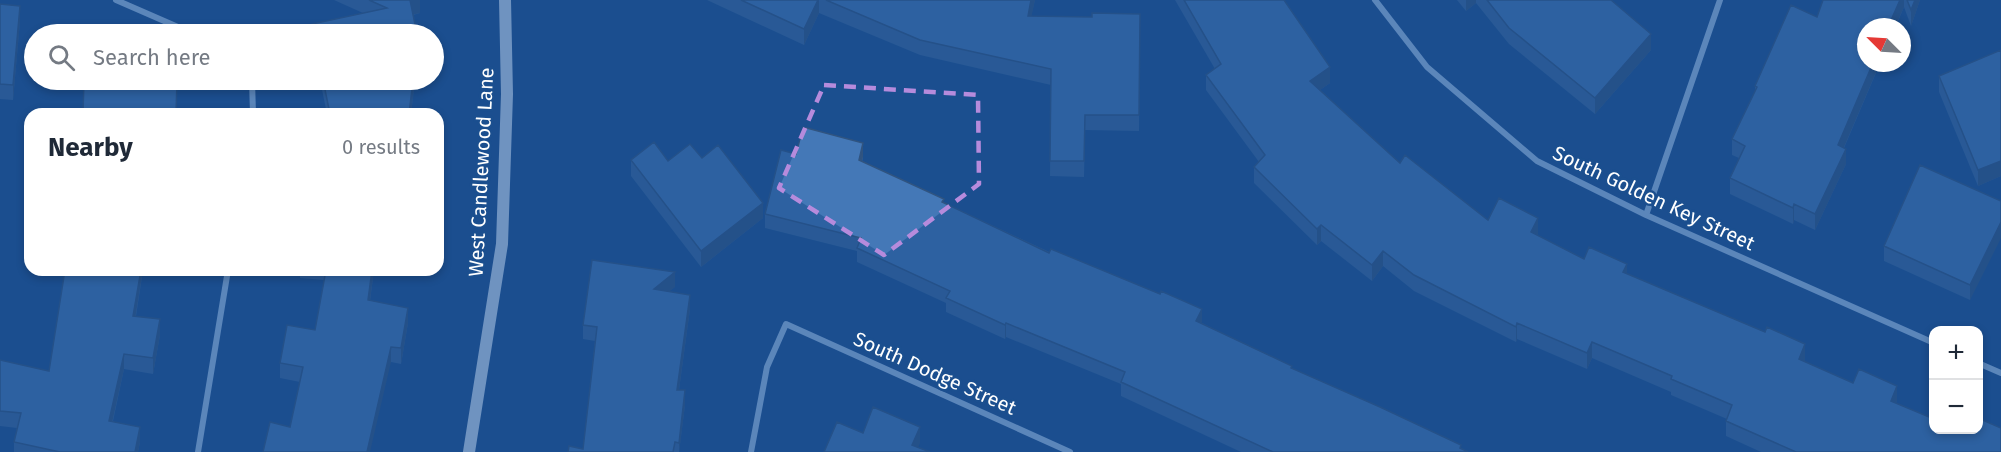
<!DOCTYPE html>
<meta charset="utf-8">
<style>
:root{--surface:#fff;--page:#f6f6f7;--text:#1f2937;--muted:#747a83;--line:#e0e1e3}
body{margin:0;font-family:"Fira Sans",sans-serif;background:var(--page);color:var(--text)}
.controls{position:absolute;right:18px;bottom:18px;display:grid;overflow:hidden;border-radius:12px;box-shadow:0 3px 9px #0003}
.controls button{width:54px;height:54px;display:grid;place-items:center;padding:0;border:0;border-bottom:2px solid var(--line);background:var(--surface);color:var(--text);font:30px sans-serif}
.compass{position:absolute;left:1857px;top:18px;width:54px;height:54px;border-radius:50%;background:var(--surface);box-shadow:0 3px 9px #0003;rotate:294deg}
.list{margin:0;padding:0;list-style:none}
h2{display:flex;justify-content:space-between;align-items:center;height:78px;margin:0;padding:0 24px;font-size:26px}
h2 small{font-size:20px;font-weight:400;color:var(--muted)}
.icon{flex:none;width:33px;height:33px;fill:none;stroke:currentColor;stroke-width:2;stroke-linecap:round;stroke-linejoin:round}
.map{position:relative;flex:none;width:2001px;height:452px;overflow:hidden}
.search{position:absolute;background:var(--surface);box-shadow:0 3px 9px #0003;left:24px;top:24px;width:420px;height:66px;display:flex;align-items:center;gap:15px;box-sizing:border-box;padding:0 21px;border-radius:33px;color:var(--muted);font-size:22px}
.panel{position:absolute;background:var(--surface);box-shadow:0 3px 9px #0003;left:24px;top:108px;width:420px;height:168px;border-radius:18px}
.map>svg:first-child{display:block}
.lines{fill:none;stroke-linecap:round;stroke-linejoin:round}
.street{stroke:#a9c9ee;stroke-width:6}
.secondary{stroke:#d6e6fa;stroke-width:12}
.wall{fill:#3a679d}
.shaded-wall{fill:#305480}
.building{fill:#4478b7;stroke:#305480;stroke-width:1.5}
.marked{fill:none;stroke:#b68bdc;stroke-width:4.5;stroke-dasharray:12 8;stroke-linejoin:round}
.labels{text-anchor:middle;stroke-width:5;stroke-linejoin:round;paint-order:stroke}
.street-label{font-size:20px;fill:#fff;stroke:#1b4f8f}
</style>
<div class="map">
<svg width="2001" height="452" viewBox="0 0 2001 452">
<rect width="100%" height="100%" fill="#1b4f8f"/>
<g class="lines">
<!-- street -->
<path class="street" d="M116,0l78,34
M1375,0l52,67 110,94 109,54 288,128
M252,80l1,34
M1646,215l74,-215
M1978,363l23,10
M198,452l30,-182
M751,452l16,-85 19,-43 284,128"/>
<!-- secondary -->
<path class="secondary" d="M469,452l33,-208 5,-150 -2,-94"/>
</g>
<!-- wall -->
<path class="wall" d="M334,0h86v13l-7,2 4,19h-105v-10l51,-11z
M707,0h328l-4,16 61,1 48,-3 -1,117 -54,-1 -1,47 -34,-1 1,-91 -131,-30 -101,-42 -15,32z
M1175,0h109l46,83 -10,7 80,73 88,57 50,14v2l46,23 43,15 178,86 -1,2 93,39 -1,2 105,49h-240l-35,-16v-15l1,-2 -56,-24v-3l-79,-34 -5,11 -70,-30 -1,3 -102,-51 -31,-25 -11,15 -51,-40 -4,4 -63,-62v-16l5,-5 -53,-72v-15l9,-6z
M1457,0h154l40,50 -56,64 -86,-70 -33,-41 -10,8z
M1823,0h97l-9,26 -7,-19 -60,141 2,16 -31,66 -21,-10 -1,4 -63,-30v-16l9,-20 -7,-3v-16l23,-46v-7l62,-69z
M0,4l20,17 -7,79 -13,-1z
M2001,50v126l-23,10 -39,-94v-16z
M320,80h95l-4,34h-84z
M796,154l67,3 -1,5 82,41 258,120 90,46 176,83h-227l-120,-56v-12l-115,-47 -1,2 -59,-27v-9l-89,-41v-11l-92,-23v-14z
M702,158l61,60 -62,49 -70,-91v-16l37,1z
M2001,201l-31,99 -86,-39v-15z
M65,270h78l-7,46 24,19 -7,39 -29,-5 -11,52 27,21 -2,10h-124v-10l3,-14 -17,-2v-66l49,11z
M300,270h74l-4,31 38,22 -7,41 -10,-2 -101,65 10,-45 -20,-4v-15l35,-33 9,-50 -24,-2z
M675,287l-6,4 21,18 -11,81 6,15 -6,47h-111l15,-3 12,-108 -12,-2v-14z"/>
<!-- shaded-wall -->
<path class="shaded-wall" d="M410,0h10v13l-10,2z
M818,0h1v13l-15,32v-16z
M1031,0h4l-7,32v-16z
M1466,0h10v3l-10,8z
M1900,0h4v7l-9,20h-7z
M1915,0h5l-9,26v-16z
M20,6v15l-7,79v-15z
M1651,34v16l-56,64v-16z
M1873,63h7l-42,98v-16z
M1330,67v16l-20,14v-16z
M413,80h2l-4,34h-2z
M863,143v14l-4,17v-14z
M1846,149v15l-31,66v-16z
M2001,161v15l-23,10v-16z
M763,203v15l-62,49v-16z
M1794,204v16l-1,4v-16z
M1538,218v16l-7,14v-16z
M2001,222v16l-31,62v-15z
M1321,225v16l-4,4v-16z
M1383,251v15l-11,15v-16z
M1627,264v15l-4,-7z
M141,270h2l-10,61v-15z
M372,270h2l-6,45v-15z
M675,272v15l-21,17v-15z
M690,295v14l-13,95v-14z
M408,308v15l-7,41v-16z
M1202,309v14l-6,-2z
M160,319v16l-7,39v-16z
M1006,323v14l-1,2v-14z
M1517,323v16l-1,3v-15z
M1592,342v16l-5,11v-16z
M1805,344v16l-6,15v-16z
M391,347v15l-21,90h-3z
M124,354v15l-15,67v-15z
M1897,386v15l-6,16v-16z
M685,390v15l-6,47v-9z
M140,427v15l-2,10h-3z
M920,427v16l-4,9 -4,-7z"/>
<!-- building -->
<path class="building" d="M369,0h42h-1l7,34h-103l-2,-10 75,-16z
M741,0h77l-14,29z
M826,0h205l-3,16 64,1v-4l48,1 -1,101h-54l-1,46h-34l1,-92 -131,-29z
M1184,0h100l46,67 -20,14 90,82 5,-8 83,65 11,-22 39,20 -7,14 53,27 5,-12 38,17 -4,8 142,60 2,-5 38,17 -6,15 54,24 6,-14 38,17 -6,15 43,18v10h44v-11l23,10v24h-205l-70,-31 6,-16 -61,-26 1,-3 -80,-34 -5,11 -70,-30 -1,4 -102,-52 -31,-24 -11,14 -51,-40 -4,4 -63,-62 11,-12 -59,-80 15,-11z
M1487,0h124l40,34 -56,64 -86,-70z
M1823,0h77l-12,27h-22v36h7l-35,82 8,4 -31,65 -21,-10 -1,4 -63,-30 15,-32 -13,-7 25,-52 -2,-1 36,-81 26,12z
M1907,0h8l-4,10z
M0,4l20,2 -7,79 -13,-1z
M2001,50v111l-23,9 -39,-94z
M84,80h93l-1,34h-93z
M323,80h90l-4,34h-79z
M803,127l60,16 -4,17 85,39 -2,3 107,51 2,-4 109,45 1,-3 41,18 -6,12 96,45 -1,2 89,39 81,38 -1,3 8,4h-195l-152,-70 4,-10 -119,-49 -1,2 -59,-27 4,-7 -93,-43 4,-10 -96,-24 16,-64 15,4z
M654,142l14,19 22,-17 12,14 16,-13 45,58 -62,48 -70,-91z
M1920,165l81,36v21l-31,63 -86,-39z
M592,260l83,12 -21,17 36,6 -13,95h8l-6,53 -4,-1 -2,10h-105l1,-6 14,3 14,-122 -14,-2z
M65,270h76l-8,46 27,3 -7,39 -29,-4 -15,67 31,6 -5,25h-75l-46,-10 7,-29 -21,-2v-51l49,11z
M326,270h46l-4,30 40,8 -7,40 -10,-1 -24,105h-104l7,-30 20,5 13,-60 -23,-4 7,-38 28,5z
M873,407l47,20 -8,18 18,7h-106l13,-30 26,11z"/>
<!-- marked area -->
<path d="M0 0H2001V452H0ZM824,85l154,10 1,89 -95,71 -105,-67z" fill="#1b4f8f" fill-opacity=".55" fill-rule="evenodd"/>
<path class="marked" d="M824,85l154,10 1,89 -95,71 -105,-67z"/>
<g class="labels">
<!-- street labels -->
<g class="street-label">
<text transform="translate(481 172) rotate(-87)" y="7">West Candlewood Lane</text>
<text transform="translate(1654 198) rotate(25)" y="7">South Golden Key Street</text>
<text transform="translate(935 373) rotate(24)" y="7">South Dodge Street</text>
</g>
</g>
</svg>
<div class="controls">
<button>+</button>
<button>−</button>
</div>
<svg class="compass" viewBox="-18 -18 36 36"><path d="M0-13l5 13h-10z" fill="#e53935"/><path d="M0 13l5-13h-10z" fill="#747a83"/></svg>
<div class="search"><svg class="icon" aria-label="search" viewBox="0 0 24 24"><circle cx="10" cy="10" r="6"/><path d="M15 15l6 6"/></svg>Search here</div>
<section class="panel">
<h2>Nearby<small>0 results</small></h2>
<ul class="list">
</ul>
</section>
</div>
